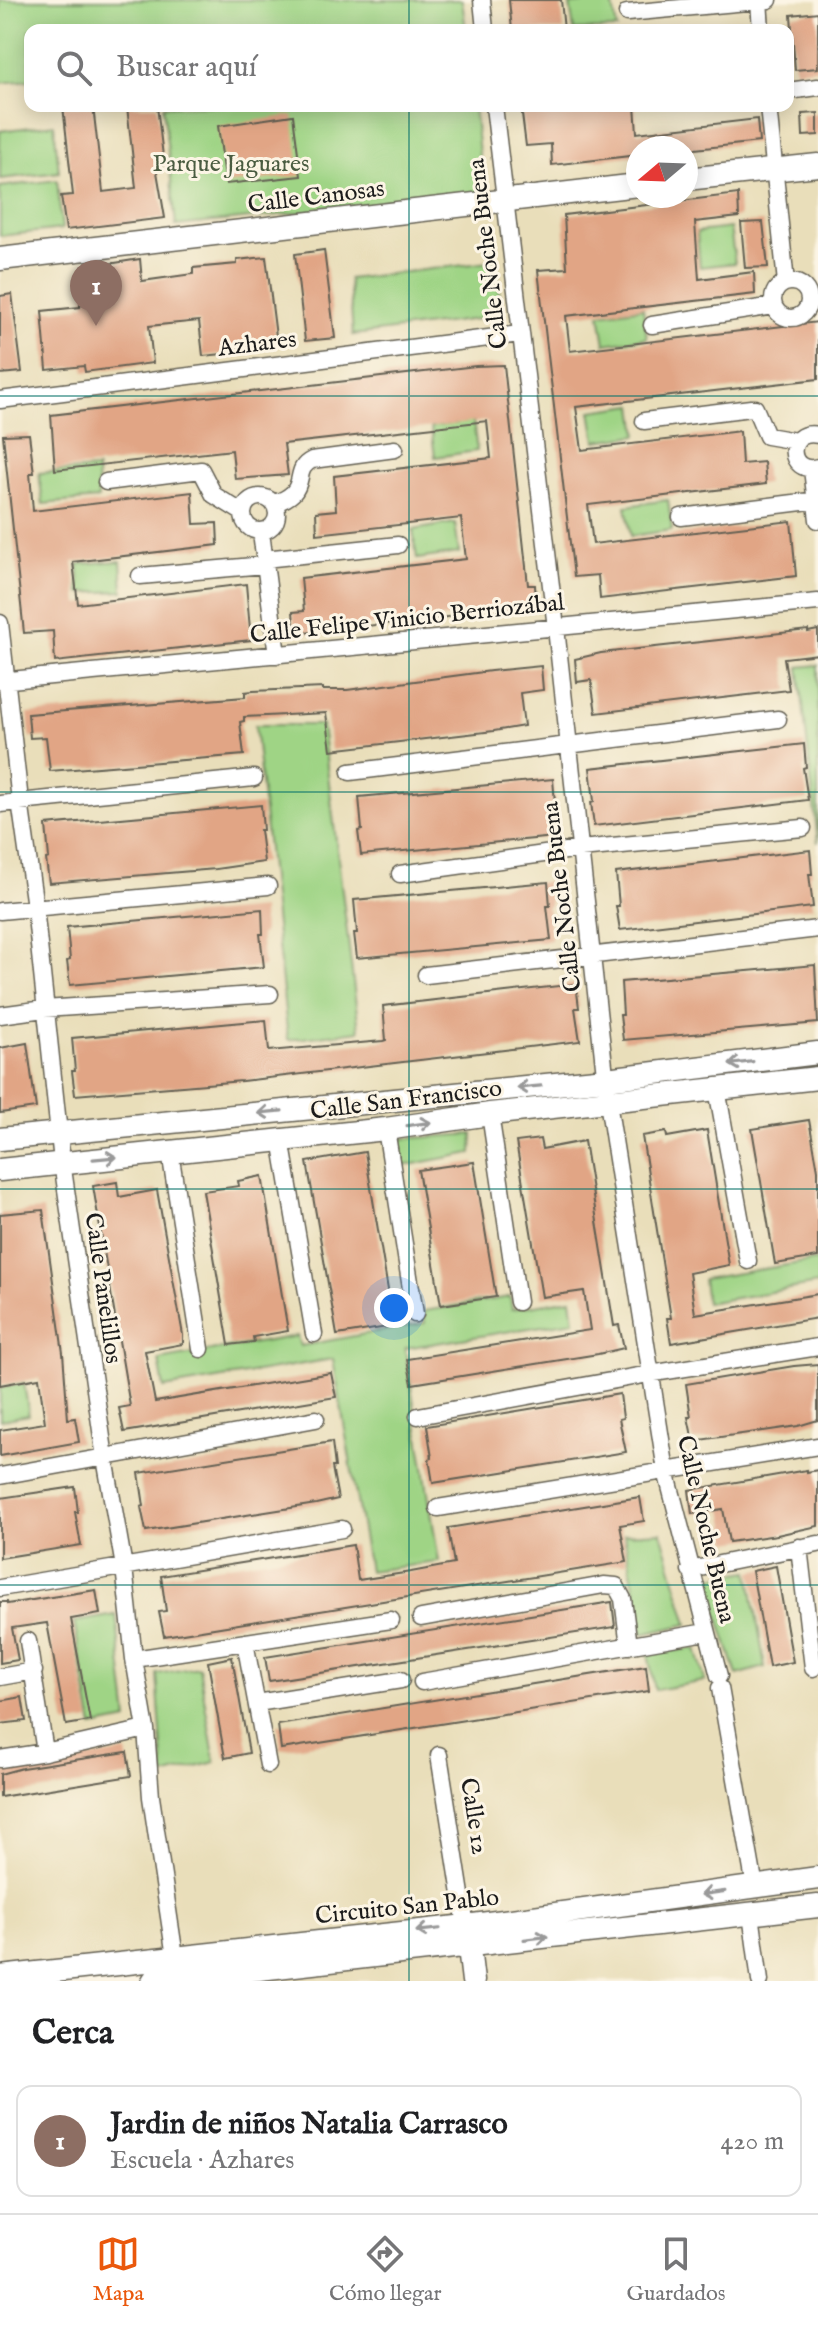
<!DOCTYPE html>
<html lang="es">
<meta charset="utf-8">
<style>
:root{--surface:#fff;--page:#f2f2f2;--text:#202124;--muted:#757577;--line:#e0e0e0;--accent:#ea580c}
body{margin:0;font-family:"IM FELL English",serif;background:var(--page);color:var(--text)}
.compass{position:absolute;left:626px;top:136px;width:72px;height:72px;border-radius:50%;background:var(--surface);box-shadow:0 4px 20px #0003;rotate:251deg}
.you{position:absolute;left:394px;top:1308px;width:28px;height:28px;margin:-20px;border:6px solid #fff;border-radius:50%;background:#1a73e8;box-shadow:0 0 0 12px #1a73e833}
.badge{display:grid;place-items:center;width:52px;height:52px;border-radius:50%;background:var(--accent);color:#fff;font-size:26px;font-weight:700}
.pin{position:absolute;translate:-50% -66px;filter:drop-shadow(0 2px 4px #0008)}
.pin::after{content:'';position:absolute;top:42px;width:28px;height:24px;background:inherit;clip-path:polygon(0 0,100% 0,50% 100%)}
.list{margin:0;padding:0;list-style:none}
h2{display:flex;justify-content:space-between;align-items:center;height:104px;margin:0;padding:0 32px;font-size:34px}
h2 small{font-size:26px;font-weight:400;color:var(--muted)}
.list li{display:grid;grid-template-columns:52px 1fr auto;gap:24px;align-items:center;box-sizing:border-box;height:112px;margin:0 16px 16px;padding:0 16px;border:2px solid var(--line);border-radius:16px}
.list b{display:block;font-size:30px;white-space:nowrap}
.list p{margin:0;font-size:26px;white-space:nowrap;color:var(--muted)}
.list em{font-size:26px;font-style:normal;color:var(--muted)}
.icon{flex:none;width:44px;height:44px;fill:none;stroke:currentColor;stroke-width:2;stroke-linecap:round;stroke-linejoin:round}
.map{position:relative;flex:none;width:818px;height:1981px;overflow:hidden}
.search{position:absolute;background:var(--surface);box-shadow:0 4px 20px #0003;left:24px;right:24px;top:24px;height:88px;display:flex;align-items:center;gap:20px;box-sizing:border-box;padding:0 28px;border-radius:16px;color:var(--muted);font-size:30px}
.sheet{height:232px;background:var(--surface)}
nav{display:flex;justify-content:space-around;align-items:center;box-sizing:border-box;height:112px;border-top:2px solid var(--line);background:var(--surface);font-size:22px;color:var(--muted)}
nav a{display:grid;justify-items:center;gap:4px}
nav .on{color:var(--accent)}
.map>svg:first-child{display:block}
.green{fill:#9fd485;stroke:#5e7850;stroke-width:2}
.building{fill:#e1a585}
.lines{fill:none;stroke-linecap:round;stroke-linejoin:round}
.street-casing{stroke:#646053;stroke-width:19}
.secondary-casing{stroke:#646053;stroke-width:25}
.street{stroke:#fff;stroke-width:16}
.secondary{stroke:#fff;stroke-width:22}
.oneway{stroke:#999}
.grid{fill:none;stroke:#0f766e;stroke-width:2;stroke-opacity:0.55}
.labels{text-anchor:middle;stroke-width:6;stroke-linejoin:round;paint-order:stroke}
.park-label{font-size:24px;fill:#4a5c41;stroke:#fcf5e5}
.street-label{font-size:24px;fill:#1c1c1c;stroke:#fcf5e5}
</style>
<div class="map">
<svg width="818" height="1981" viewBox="0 0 818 1981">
<rect width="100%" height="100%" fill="#fcf5e5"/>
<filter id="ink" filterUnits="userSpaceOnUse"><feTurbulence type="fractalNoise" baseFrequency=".0125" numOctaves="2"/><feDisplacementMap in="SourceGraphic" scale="16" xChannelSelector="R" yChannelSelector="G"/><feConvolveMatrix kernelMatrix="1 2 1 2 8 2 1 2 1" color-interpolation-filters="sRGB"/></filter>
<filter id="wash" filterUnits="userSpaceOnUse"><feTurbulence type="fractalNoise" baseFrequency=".006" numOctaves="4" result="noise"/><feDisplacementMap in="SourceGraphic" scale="32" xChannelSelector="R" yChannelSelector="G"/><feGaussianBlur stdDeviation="1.8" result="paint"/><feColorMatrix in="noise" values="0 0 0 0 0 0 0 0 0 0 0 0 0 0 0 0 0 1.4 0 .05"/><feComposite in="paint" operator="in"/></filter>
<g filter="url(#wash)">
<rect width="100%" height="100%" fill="#e9deba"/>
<!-- green -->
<path class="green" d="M0,0h462l4,30h-436v50l-30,3z
M612,0l5,29 -43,1 -4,-25z
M163,106h311l9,87 -307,33z
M54,124l5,48 -59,7v-48z
M57,180l5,49 -62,7v-49z
M730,228l5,35 -35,4 -3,-35z
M497,261l4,55 -148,19 -4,-56z
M643,308l4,30 -42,6 -5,-30z
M634,405l4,30 -42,6 -5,-30z
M473,421l4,30 -42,6 -4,-30z
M97,469l1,30 -55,5 -4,-31z
M668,500l4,30 -41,6 -5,-30z
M455,523l4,30 -42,6 -4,-29z
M121,561l2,30 -43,2 -2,-29z
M818,665v178l-19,-176z
M255,725h67l37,306 -71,9z
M473,1134l-1,19 -69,13 -4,-27z
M818,1260v24l-112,19 -3,-24z
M510,1297l2,12 59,-10 3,22 -169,27 34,214 -70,9 -36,-212 -169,29 -5,-28 138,-24 3,10 125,-23 -1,-12z
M24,1383l5,32 -29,5v-32z
M661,1532l27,92 -45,10 -19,-100z
M749,1571l16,96 -28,8 -31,-97z
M116,1615l12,105 -35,7 -19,-105z
M696,1648l9,33 -50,9 -7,-36z
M199,1667l16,95 -51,14 -7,-102z"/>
<g id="blocks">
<!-- building -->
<path class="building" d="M509,0h52l3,30h-52z
M818,12v56l-23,2 -4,-55z
M63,106h30l10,86 33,-4 -9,-82h30l7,59 -8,1 9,52 -99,12 -5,-34 12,-1z
M521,106h22l1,4 38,-4h53l2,27 120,-14 2,23 -73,8v-2h-48v7l-86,10 -1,-21 -25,2z
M818,113v22l-15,1 -1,-22z
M293,115l8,61 -75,8 -8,-58z
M738,194l1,23 -44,5 4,57 55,-7 1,22 -189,22 4,35 248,-29v57l-242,28 6,43 158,-19 2,33 22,-2 2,22 -178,21 5,39 198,-23 5,55 -196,23 -2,-24 -24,2 -36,-307 29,-2 -3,-53z
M763,222l5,45 -23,1 -4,-45z
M324,250l11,88 -30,3 -10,-87z
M266,257l11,87 -45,5 1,4 -30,3 -4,-35 -50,5 4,37 -68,9 -1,-6 -37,4 -5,-59 38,-4v-2l5,-1 -2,-36 57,-9 2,22 51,-7v-6l44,-4v-4z
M12,294l10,78 -22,2v-78z
M504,365l24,220h7l1,22 -241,27 -2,-22 11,-1 -3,-33 165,-19 -5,-41 -144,16 -1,-22 20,-2 -2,-34 157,-18 -4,-37 -203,23 4,31 -53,4 -3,-29 -177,20 -4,-55 425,-49z
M29,434l5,39h-4l3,38 159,-19 2,32 23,-1 1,22 -145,17 5,42 168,-20 5,56 -196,22 -2,-31 -29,2 -21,-198z
M808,630v2l10,-2v24l-34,4 5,32 -193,23 -5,-33 -14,2 -2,-23 26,-6z
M541,666l2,24 -23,3 4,33 -30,5 -163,19 -5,-37 -82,4v4l-4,1 4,33 -194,16 -4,-34 -16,1 -2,-24 217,-17v-5l8,-1 70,-3v2h24l144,-19z
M804,744l2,23 -3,1 5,32 -214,26 -3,-24 3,-1 -4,-33z
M553,779l2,24 -4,1 4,33 -194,18 -3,-24 4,-1 -3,-33z
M261,805l2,25h-3l4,32 -48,7 -167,14 -3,-24 3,-1 -3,-33z
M810,850l2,24h-3l4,33 -193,23 -4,-24h3l-3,-33z
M548,882l2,24h-3l4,34 -194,18 -3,-25h3l-3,-33z
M262,909l1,25h-3l4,33 -194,18 -3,-24 3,-1 -3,-33z
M815,965l3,58 -195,17 -3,-25h3l-2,-33z
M576,984l3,24h-4l5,33 -338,40 -167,14 -3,-24h3l-3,-33 194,-18 3,31 114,-10 3,-1 -3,-34z
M27,1043l9,65 -36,5v-65z
M809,1120l9,50v87l-43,7 -23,-135z
M707,1130l22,135 -40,8 6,41 123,-20v24l-147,25 -4,-25h4l-29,-182 24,-4 1,5z
M540,1139l2,10 42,-8 30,185 5,-1 5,23 -26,6 -186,30 -5,-25 183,-29 -6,-39 -42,6 -26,-155z
M365,1152l29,174 -57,9 -30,-173z
M474,1162l22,135 -55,8 -23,-135z
M262,1176l26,155 -35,6 1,5 -25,3 -26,-154 36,-5 -1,-5z
M117,1182l2,15 38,-7 26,145v9l-38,7 10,51 176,-29 5,24 -212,35 -5,-24 11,-2 -37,-220z
M43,1210l20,143 5,66 7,-1 4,24 -79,14v-26l45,-7 -6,-45 -39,7v-171z
M818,1364v56l-20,6 -105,15 -5,-24h3l-5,-33 108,-18z
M620,1394l3,24 -4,1 7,33 -193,31 -4,-24 3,-1 -5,-32z
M332,1442l3,25h-3l6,32 -22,5 -170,27 -5,-24 3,-1 -5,-33z
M807,1470v2l11,-2v56l-41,9 -48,7 -6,-33 -31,5 -3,-24z
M75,1487l3,25h-3l6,33 -81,13v-60z
M640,1497l4,24 -24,4 7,37 -463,74 -5,-24 7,-1 -5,-35 192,-31 5,35 53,-8 43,-8 -6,-36z
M776,1566l17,96 -24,5 -17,-96z
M96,1590l4,24 -29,5 19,102 -24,4 -19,-102 -35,5 6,32 -18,3v-61h7v2z
M612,1602l3,25 -346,54 -4,-24z
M232,1657l17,96 -24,5 -17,-96z
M646,1666l3,25 -368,58 -3,-24z
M22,1697l4,24 -26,3v-23z
M127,1752l4,24 -131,21v-23l22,-6z"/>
</g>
</g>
<g filter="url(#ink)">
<use href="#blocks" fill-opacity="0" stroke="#646053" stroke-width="2"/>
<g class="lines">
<defs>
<path id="street" d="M482,0l3,30
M759,0l2,30
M627,13l142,-13
M788,91l30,-4
M494,106l62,522 52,474 58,369 53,205
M768,106l18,177
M773 300a18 18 0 1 1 36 0a18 18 0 1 1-36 0Z
M652,325l122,-19
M0,400l520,-66
M644,421l107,-13h4l12,28 29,5
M818,435c-34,-7 -31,41 0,32
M812,469l6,51
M106,482l95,-12 13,25 29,18
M243 514a17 17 0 1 1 34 0a17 17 0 1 1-34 0Z
M275,503c6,-2 13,-5 18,-10 11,-11 2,-25 19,-33l83,-11
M681,517l137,-17
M261,532l16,123
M264,559l134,-14
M140,576l125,-11
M0,623l20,178 15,106 27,255 43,296 19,109 10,92 12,70 5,68 24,160
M0,681l818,-79
M350,772l428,-53
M0,804l254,-26
M400,874l180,-25 223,-21
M0,911l268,-25
M426,975l392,-46
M0,1015l44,-6 226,-15
M717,1089l31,172
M490,1114l28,188
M386,1129l29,185
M281,1139l33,195
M170,1152l31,197
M418,1416l231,-42 169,-27
M0,1476l316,-57
M438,1508l380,-62
M799,1547l14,121
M690,1570l128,-26
M0,1588l342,-59
M421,1618l183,-33 12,1 7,13 6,47
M28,1641l17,111
M245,1642l23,123
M134,1659l257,-39
M0,1677l34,-6
M422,1682l284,-50
M720,1688l35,199
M257,1703l144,-23
M439,1755l27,171
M0,1759l45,-7 101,-23
M751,1914l9,67"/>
<path id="secondary" d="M686,179l132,-14
M0,259l638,-74
M0,1139l606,-60 212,-26
M0,1170l386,-41 104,-15 328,-36
M467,1931l6,50
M0,1977l466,-51 352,-48
M153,1981l665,-75"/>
</defs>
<!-- street casing -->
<use href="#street" class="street-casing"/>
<!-- secondary casing -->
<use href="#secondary" class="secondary-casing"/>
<!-- street -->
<use href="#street" class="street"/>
<!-- secondary -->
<use href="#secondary" class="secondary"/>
</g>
<!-- one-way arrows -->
<defs><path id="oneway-shaft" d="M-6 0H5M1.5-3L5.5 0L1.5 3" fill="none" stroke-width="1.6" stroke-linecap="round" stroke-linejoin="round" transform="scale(2)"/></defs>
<g class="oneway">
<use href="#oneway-shaft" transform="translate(741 1063) rotate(173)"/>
<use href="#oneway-shaft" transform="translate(529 1087) rotate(175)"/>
<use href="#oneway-shaft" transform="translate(270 1112) rotate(175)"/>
<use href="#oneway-shaft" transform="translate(419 1124) rotate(-8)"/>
<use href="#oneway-shaft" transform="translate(105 1158) rotate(-5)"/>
<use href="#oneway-shaft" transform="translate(713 1893) rotate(172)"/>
<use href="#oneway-shaft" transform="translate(428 1930) rotate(174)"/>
<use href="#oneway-shaft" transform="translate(536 1938) rotate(-7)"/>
</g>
</g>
<!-- grid -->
<path class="grid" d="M409,0v30M409,106v1875M0,396h818M0,792h818M0,1189h818M0,1585h818"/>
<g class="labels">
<!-- park labels -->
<g class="park-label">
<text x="231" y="171">Parque Jaguares</text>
</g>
<!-- street labels -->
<g class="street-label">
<text transform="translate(316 196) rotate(-7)" y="8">Calle Canosas</text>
<text transform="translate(487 254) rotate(-97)" y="8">Calle Noche Buena</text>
<text transform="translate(257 343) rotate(-7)" y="8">Azhares</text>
<text transform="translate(407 618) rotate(-6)" y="8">Calle Felipe Vinicio Berriozábal</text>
<text transform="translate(561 897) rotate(-97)" y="8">Calle Noche Buena</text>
<text transform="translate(406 1099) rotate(-7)" y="8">Calle San Francisco</text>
<text transform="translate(104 1288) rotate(82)" y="8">Calle Panelillos</text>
<text transform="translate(707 1529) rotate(77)" y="8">Calle Noche Buena</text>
<text transform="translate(475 1816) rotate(81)" y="8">Calle 12</text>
<text transform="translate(407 1906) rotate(-6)" y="8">Circuito San Pablo</text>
</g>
</g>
</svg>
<svg class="compass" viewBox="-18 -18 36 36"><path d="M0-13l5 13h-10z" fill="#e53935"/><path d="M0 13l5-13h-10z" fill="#757577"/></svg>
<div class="you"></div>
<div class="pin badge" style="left:96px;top:326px;background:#8d6e63">1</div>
<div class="search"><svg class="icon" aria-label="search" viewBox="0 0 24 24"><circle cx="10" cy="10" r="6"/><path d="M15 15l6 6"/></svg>Buscar aquí</div>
</div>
<section class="sheet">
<h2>Cerca<small></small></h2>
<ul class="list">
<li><span class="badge" style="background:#8d6e63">1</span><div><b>Jardin de niños Natalia Carrasco</b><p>Escuela · Azhares</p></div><em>420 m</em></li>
</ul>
</section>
<nav>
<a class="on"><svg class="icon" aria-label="map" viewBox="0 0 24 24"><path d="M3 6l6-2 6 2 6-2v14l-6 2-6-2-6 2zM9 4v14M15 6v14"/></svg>Mapa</a>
<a><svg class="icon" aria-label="directions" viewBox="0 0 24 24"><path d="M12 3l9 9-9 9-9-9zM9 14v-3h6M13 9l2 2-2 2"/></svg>Cómo llegar</a>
<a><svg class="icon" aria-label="saved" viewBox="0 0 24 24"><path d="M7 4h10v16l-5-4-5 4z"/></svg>Guardados</a>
</nav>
